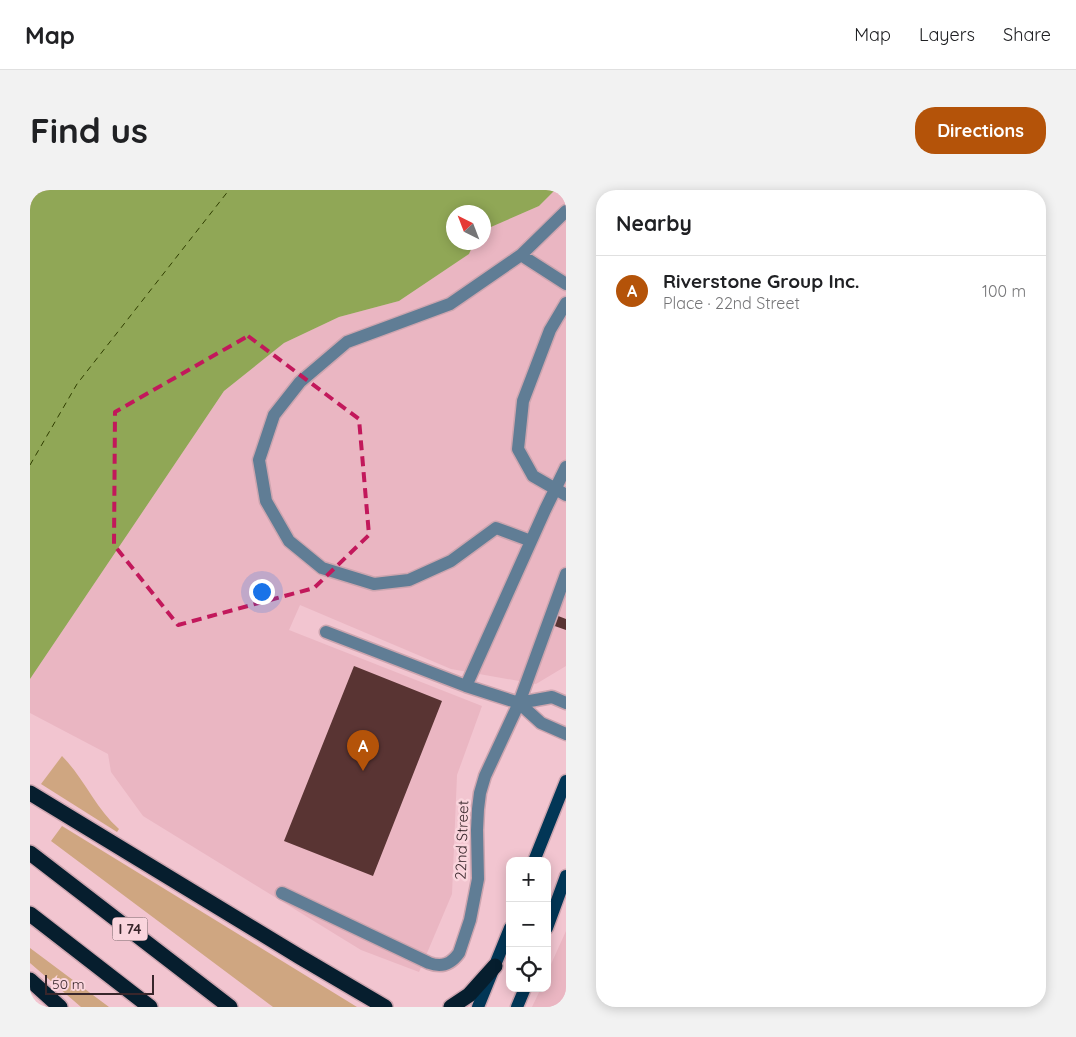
<!DOCTYPE html>
<meta charset="utf-8">
<style>
:root{--surface:#fff;--page:#f2f2f2;--text:#202124;--muted:#757577;--line:#e0e0e0;--accent:#b45309}
body{margin:0;font-family:Quicksand,sans-serif;background:var(--page);color:var(--text)}
.controls{position:absolute;right:15px;bottom:15px;display:grid;overflow:hidden;border-radius:10px;box-shadow:0 2px 12px #0003}
.controls button{width:45px;height:45px;display:grid;place-items:center;padding:0;border:0;border-bottom:1px solid var(--line);background:var(--surface);color:var(--text);font:25px sans-serif}
.compass{position:absolute;left:416px;top:15px;width:45px;height:45px;border-radius:50%;background:var(--surface);box-shadow:0 2px 12px #0003;rotate:318deg}
.scale{position:absolute;left:15px;bottom:12px;width:109px;box-sizing:border-box;padding-left:5px;border:2px solid #38262b;border-top:0;font-size:14px;line-height:18px;white-space:nowrap;color:#38262b;-webkit-text-stroke:4px #fad5dd;paint-order:stroke}
.you{position:absolute;left:231px;top:401px;width:18px;height:18px;margin:-12px;border:4px solid #fff;border-radius:50%;background:#1a73e8;box-shadow:0 0 0 8px #1a73e833}
.badge{display:grid;place-items:center;width:32px;height:32px;border-radius:50%;background:var(--accent);color:#fff;font-size:16px;font-weight:700}
.pin{position:absolute;translate:-50% -41px;filter:drop-shadow(0 1px 2px #0008)}
.pin::after{content:'';position:absolute;top:26px;width:18px;height:15px;background:inherit;clip-path:polygon(0 0,100% 0,50% 100%)}
.list{margin:0;padding:0;list-style:none}
h2{display:flex;justify-content:space-between;align-items:center;height:65px;margin:0;padding:0 20px;font-size:21px}
h2 small{font-size:16px;font-weight:400;color:var(--muted)}
.list li{display:grid;grid-template-columns:32px 1fr auto;gap:15px;align-items:center;box-sizing:border-box;height:70px;padding:0 20px;border-top:1px solid var(--line)}
.list b{display:block;font-size:19px;white-space:nowrap}
.list p{margin:0;font-size:16px;white-space:nowrap;color:var(--muted)}
.list em{font-size:16px;font-style:normal;color:var(--muted)}
.icon{flex:none;width:28px;height:28px;fill:none;stroke:currentColor;stroke-width:2;stroke-linecap:round;stroke-linejoin:round}
.map{position:relative;flex:none;width:536px;height:817px;overflow:hidden;border-radius:20px}
header{display:flex;align-items:center;gap:30px;box-sizing:border-box;height:70px;padding:0 25px;background:var(--surface);border-bottom:1px solid var(--line)}
header strong{font-size:24px}
nav{display:flex;gap:28px;margin-inline-start:auto;font-size:18px}
.intro{display:flex;align-items:center;justify-content:space-between;box-sizing:border-box;height:120px;padding:0 30px}
h1{margin:0;font-size:35px}
.button{padding:12px 22px;border-radius:20px;background:var(--accent);color:#fff;font-size:18px;font-weight:700}
main{display:flex;gap:30px;padding:0 30px}
aside{flex:1;background:var(--surface);border-radius:20px;box-shadow:0 2px 12px #0003}
.map>svg:first-child{display:block}
.built{fill:#eab6c2}
.green{fill:#cfa681}
.water{fill:#90a756}
.lines{fill:none;stroke-linecap:round;stroke-linejoin:round}
.ferry{stroke:#303e00;stroke-width:1;stroke-dasharray:6 5;stroke-linecap:butt}
.building{fill:#593433}
.minor-casing{stroke:#cda5af;stroke-width:15}
.major-casing{stroke:#cda5af;stroke-width:15}
.highway-casing{stroke:#cda5af;stroke-width:18}
.minor{stroke:#607d95;stroke-width:12}
.major{stroke:#023656;stroke-width:12}
.highway{stroke:#061e2e;stroke-width:15}
.marked{fill:none;stroke:#c2185b;stroke-width:4;stroke-dasharray:10 6;stroke-linejoin:round}
.labels{text-anchor:middle;stroke-width:5;stroke-linejoin:round;paint-order:stroke}
.shield{fill:#fad5dd;stroke:#725a60;stroke-width:1}
.shield-label{font-size:14px;font-weight:bold;fill:#38262b}
.street-label{font-size:15px;fill:#38262b;stroke:#fad5dd}
</style>
<header>
<strong>Map</strong>
<nav><a>Map</a><a>Layers</a><a>Share</a></nav>
</header>
<div class="intro"><h1>Find us</h1><a class="button">Directions</a></div>
<main>
<div class="map">
<svg width="536" height="817" viewBox="0 0 536 817">
<rect width="100%" height="100%" fill="#f2c5d0"/>
<!-- built -->
<path class="built" d="M525,0h11v476l-30,18 -85,-15 -151,-64 -11,25 193,76 -25,69 -5,119 -33,78 -58,-22 -218,-134 -32,-44 -3,-18 -78,-41v-34l194,-288 60,-48 55,-26 60,-16 70,-47 5,-11 9,-1 1,-12 55,-24z
M536,741v76h-34l9,-19h6v-15z"/>
<!-- green -->
<path class="green" d="M32,566c22,22 34,53 57,73l-2,3 -76,-48z
M32,636l295,181h-84l-222,-166z
M0,758l79,59h-28l-51,-44z"/>
<!-- water -->
<path class="water" d="M0,0h525l-16,16 -55,24 -1,-18h-30v30l21,1 -5,11 -70,47 -60,16 -55,26 -60,48 -194,288z"/>
<g class="lines">
<!-- ferry -->
<path class="ferry" d="M0,275l47,-81 152,-194"/>
</g>
<!-- building -->
<path class="building" d="M523,424l13,5v11l-17,-6z
M324,476l88,35 -69,175 -89,-35z"/>
<g class="lines">
<defs>
<path id="minor" d="M491,65l45,-44
M536,113l-16,27 -27,71 -5,48 15,27 33,19
M501,351l-35,-13 -45,33 -42,19 -35,4 -52,-16 -33,-27 -23,-40 -7,-41 15,-45 26,-33 47,-40 103,-38 71,-49 45,29
M296,442l140,54 53,17 22,20 25,11
M436,496l79,-176 21,-43
M489,513l33,-6 14,6
M252,703l147,70c13,5 22,1 30,-10l11,-33 8,-41 -1,-49 1,-21 2,-16 5,-17 34,-73 47,-129"/>
<path id="major" d="M504,671l32,-80
M517,738l19,-52
M448,817l32,-79
M487,817l8,-19"/>
<path id="highway" d="M0,603l270,164 85,50
M0,663l200,154
M0,724l120,93
M0,790l30,27
M421,817l18,-12 26,-29"/>
</defs>
<!-- minor casing -->
<use href="#minor" class="minor-casing"/>
<!-- major casing -->
<use href="#major" class="major-casing"/>
<!-- highway casing -->
<use href="#highway" class="highway-casing"/>
<!-- minor -->
<use href="#minor" class="minor"/>
<!-- major -->
<use href="#major" class="major"/>
<!-- highway -->
<use href="#highway" class="highway"/>
</g>
<!-- marked area -->
<path class="marked" d="M218,146l111,83 10,116 -55,53 -136,37 -64,-80 1,-133z"/>
<g class="labels">
<!-- shield labels -->
<rect class="shield" x="82.5" y="727.5" width="35" height="23" rx="4"/>
<g class="shield-label">
<text x="100" y="744">I 74</text>
</g>
<!-- street labels -->
<g class="street-label">
<text transform="translate(432 650) rotate(-88)" y="5">22nd Street</text>
</g>
</g>
</svg>
<div class="controls">
<button>+</button>
<button>−</button>
<button><svg class="icon" aria-label="locate" viewBox="0 0 24 24"><circle cx="12" cy="12" r="6"/><path d="M12 2v4M12 18v4M2 12h4M18 12h4"/></svg></button>
</div>
<svg class="compass" viewBox="-18 -18 36 36"><path d="M0-13l5 13h-10z" fill="#e53935"/><path d="M0 13l5-13h-10z" fill="#757577"/></svg>
<div class="scale">50 m</div>
<div class="you"></div>
<div class="pin badge" style="left:333px;top:581px">A</div>
</div>
<aside>
<h2>Nearby<small></small></h2>
<ul class="list">
<li><span class="badge">A</span><div><b>Riverstone Group Inc.</b><p>Place · 22nd Street</p></div><em>100 m</em></li>
</ul>
</aside>
</main>
